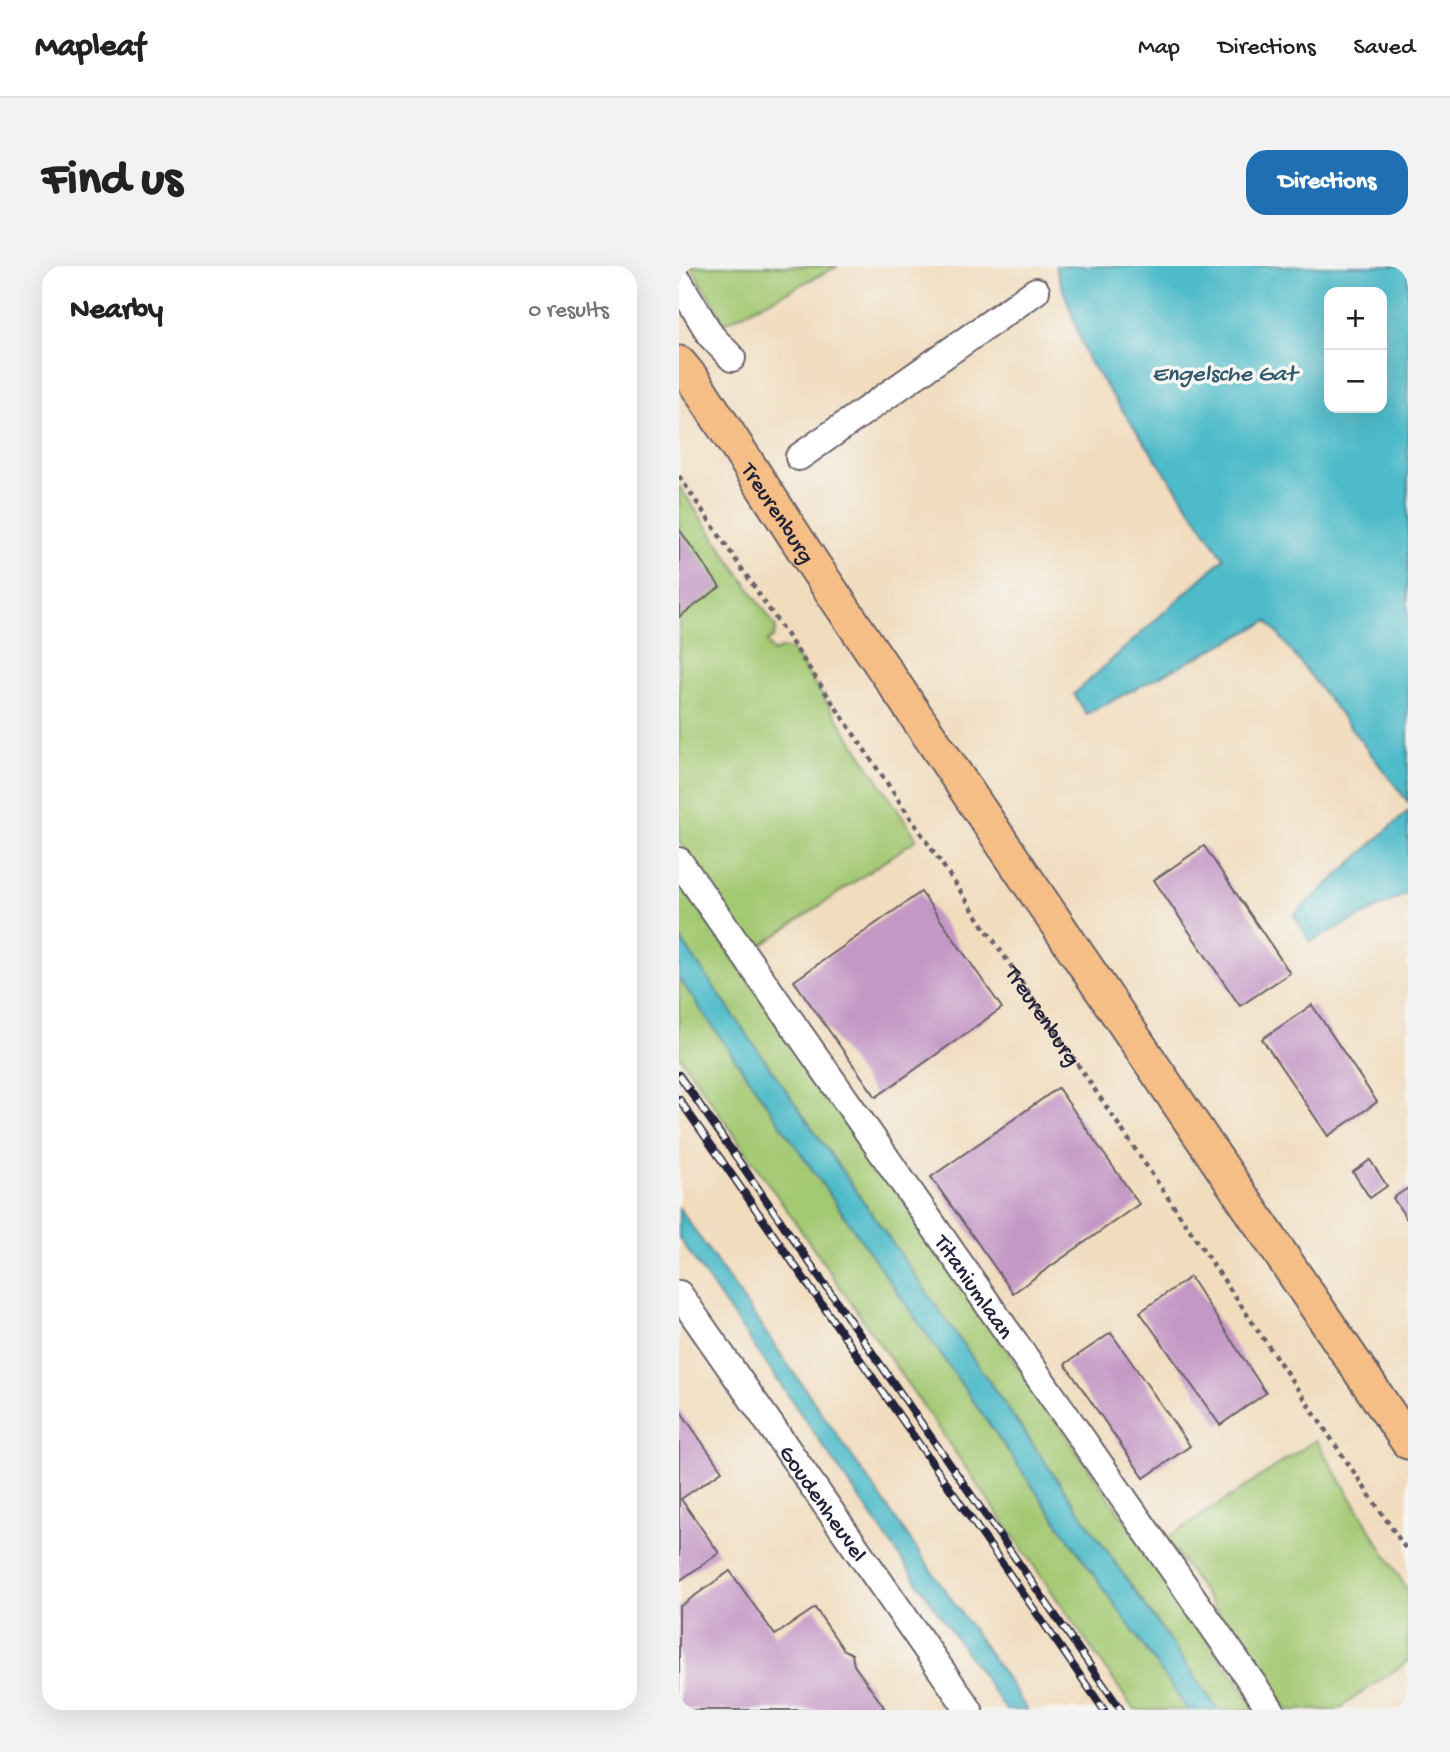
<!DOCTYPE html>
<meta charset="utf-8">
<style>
:root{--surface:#fff;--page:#f2f2f2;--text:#222;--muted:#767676;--line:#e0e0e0;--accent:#1f6fb2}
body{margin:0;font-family:"Gochi Hand",sans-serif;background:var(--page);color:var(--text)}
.controls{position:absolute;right:21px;top:21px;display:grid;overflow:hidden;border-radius:14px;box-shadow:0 7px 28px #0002}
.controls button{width:63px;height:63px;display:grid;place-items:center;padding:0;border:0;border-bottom:2px solid var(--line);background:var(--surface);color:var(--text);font:35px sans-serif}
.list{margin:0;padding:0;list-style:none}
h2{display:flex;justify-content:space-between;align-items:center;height:91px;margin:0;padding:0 28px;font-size:30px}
h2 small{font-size:23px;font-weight:400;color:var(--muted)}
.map{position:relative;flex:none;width:729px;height:1444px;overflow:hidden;border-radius:21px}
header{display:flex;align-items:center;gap:42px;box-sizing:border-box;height:98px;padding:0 35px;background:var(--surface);border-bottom:2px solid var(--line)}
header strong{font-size:33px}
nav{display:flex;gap:38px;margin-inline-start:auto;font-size:24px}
.intro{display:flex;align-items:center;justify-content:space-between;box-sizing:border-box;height:168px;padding:0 42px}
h1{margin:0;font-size:49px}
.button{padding:18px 32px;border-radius:21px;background:var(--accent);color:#fff;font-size:24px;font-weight:700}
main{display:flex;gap:42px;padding:0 42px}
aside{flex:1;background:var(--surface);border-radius:21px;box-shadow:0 7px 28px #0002}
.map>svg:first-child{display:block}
.green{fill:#a4c973;stroke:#637657;stroke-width:2}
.water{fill:#4ebbc9;stroke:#386e82;stroke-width:2;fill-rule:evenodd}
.building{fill:#c497c5}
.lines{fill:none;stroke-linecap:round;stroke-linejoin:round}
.minor-casing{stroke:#6a6369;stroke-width:30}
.major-casing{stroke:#6a6369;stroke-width:37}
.path{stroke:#6a6369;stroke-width:4.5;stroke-dasharray:5 5;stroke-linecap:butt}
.minor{stroke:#fff;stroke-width:26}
.major{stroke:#f6be87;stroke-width:33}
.rail-casing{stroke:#22223b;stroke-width:8}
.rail{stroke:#f6f6f2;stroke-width:5;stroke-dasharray:16;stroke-linecap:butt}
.labels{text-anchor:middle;stroke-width:7;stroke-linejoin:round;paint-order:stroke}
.street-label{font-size:23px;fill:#22223b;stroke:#f6f6f2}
.water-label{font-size:24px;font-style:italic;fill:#31586d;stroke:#f6f6f2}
</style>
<header>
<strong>Mapleaf</strong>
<nav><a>Map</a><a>Directions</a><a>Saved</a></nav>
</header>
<div class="intro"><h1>Find us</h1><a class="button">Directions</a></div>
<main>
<aside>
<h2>Nearby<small>0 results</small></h2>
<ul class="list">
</ul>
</aside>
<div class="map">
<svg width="729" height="1444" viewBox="0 0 729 1444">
<rect width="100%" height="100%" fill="#f6f6f2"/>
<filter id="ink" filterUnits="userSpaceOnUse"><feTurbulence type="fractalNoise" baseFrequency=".0143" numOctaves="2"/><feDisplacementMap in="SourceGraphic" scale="14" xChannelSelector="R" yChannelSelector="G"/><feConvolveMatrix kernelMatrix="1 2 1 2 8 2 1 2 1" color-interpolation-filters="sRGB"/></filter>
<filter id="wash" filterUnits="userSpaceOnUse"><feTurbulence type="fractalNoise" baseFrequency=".00686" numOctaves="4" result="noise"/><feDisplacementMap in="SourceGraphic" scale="28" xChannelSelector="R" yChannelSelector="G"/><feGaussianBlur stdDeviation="1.57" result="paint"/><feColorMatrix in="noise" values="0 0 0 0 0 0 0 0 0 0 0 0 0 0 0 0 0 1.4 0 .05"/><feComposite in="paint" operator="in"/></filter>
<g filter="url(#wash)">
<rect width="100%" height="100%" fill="#f1dcbe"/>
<!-- green -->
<path class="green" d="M12,0h147l-113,57z
M0,220l97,141 -2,10 -7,5 6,10 8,-3 11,1 125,189 -162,111 -76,-109z
M0,614l578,830h-39l-539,-773z
M0,712l509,732h-54l-20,-29 -435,-626z
M637,1174l92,151v70l-71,49h-50l-121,-171z"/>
<!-- water -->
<path class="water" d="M376,0h353v536l-140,-181 -182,93 -12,-20 150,-136 -136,-198zM650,26h53v116h-53z
M729,545v82l-98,49 -16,-27z
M0,671l539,773h-30l-509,-732z
M0,942l326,468 22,34h-21l-327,-472z"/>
<g id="blocks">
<!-- building -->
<path class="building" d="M0,263l41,58 -41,30z
M525,580l86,127 -50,33 -86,-126z
M242,626l81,116 -126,89 -82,-116z
M633,739l65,97 -49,34 -66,-97z
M379,822l81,116 -126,89 -82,-116z
M691,894l17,26 -17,12 -17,-26z
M729,922v33l-15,-23z
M511,1011l76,116 -46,32 -80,-113z
M432,1067l79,113 -46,32 -79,-114z
M0,1143l43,62 -41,28 38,54 -40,28z
M51,1305l45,64 40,-27 28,41 9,5 2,11 30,42 -4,3h-201v-103z"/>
</g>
</g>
<g filter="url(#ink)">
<use href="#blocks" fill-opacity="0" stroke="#6a6369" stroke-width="2"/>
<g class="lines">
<defs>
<g id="minor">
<path d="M0,16l32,54 21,22"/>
<path d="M120,191l237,-166"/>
<path id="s2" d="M0,595l592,849"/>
<path id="s3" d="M0,1028l290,416"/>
</g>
<g id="major">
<path id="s4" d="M0,97l15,18 119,183 595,878"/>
</g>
</defs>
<!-- minor casing -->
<use href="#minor" class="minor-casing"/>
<!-- major casing -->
<use href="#major" class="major-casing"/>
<!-- path -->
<path class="path" id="s1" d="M0,210l729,1076"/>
<!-- minor -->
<use href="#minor" class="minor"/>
<!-- major -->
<use href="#major" class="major"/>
<defs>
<path id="rail" d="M0,809l442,635
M0,833l425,611"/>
</defs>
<!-- rail casing -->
<use href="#rail" class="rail-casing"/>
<!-- rail -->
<use href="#rail" class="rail"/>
</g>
</g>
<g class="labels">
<!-- street labels -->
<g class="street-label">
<text dy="8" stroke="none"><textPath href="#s4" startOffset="180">Treurenburg</textPath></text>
<text dy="8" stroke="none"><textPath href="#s1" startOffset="651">Treurenburg</textPath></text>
<text dy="8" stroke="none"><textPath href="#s2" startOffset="518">Titaniumlaan</textPath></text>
<text dy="8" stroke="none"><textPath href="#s3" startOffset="254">Goudenheuvel</textPath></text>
</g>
<!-- water labels -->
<g class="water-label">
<text x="545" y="114">Engelsche Gat</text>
</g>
</g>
</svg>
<div class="controls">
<button>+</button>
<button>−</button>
</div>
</div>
</main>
